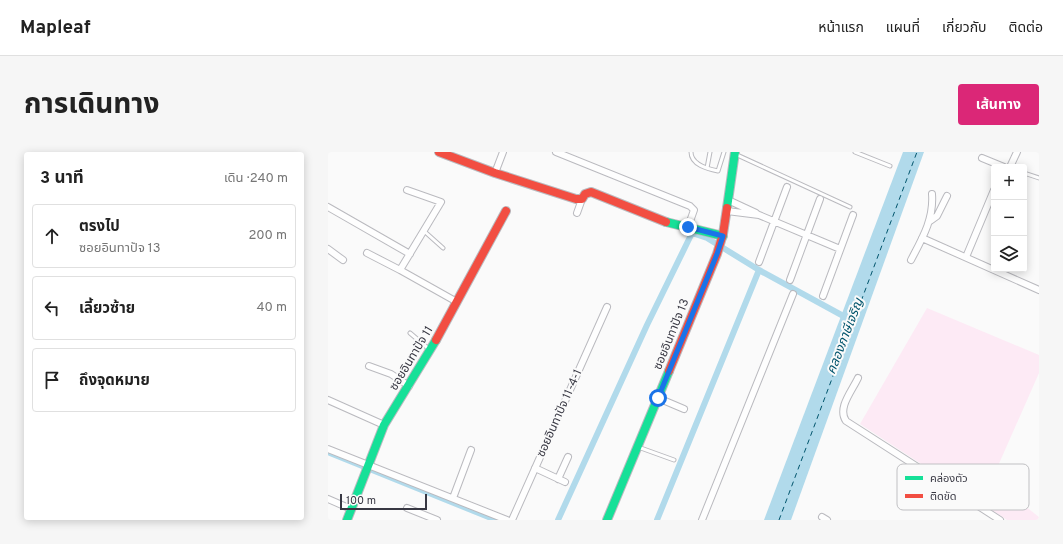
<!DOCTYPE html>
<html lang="th">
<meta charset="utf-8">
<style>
:root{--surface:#fff;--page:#f6f6f6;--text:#222;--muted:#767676;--line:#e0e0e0;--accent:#db2777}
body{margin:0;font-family:Overpass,"Noto Sans Thai",sans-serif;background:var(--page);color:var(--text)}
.controls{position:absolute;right:12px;top:12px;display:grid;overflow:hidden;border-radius:4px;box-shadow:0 2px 10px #0003}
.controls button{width:36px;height:36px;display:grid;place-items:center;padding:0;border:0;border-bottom:1px solid var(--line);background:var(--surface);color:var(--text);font:20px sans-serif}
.scale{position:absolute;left:12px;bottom:10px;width:87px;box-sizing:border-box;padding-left:4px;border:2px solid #383843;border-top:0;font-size:11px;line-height:14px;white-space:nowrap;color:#383843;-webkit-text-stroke:3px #fafafa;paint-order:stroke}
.stop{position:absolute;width:12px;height:12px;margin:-9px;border:3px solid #1a73e8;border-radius:50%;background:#fff}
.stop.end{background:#1a73e8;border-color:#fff;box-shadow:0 1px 4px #0008}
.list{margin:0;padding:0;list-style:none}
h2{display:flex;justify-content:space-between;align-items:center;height:52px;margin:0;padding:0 16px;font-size:17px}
h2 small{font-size:13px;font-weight:400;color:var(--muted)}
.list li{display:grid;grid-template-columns:26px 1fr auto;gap:12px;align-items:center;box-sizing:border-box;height:64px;margin:0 8px 8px;padding:0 8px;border:1px solid var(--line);border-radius:4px}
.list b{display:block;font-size:15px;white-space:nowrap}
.list p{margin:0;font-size:13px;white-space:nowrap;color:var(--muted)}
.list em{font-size:13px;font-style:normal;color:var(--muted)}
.icon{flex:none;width:22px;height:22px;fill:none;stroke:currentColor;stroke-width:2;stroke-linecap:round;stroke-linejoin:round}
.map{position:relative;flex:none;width:711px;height:368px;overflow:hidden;border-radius:4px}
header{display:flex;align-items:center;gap:24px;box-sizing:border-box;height:56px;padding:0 20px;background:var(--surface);border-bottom:1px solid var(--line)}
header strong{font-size:19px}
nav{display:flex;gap:22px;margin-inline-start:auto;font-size:14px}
.intro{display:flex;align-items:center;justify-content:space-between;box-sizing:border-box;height:96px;padding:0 24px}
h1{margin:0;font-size:28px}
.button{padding:10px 18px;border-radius:4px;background:var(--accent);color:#fff;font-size:14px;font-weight:700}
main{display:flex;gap:24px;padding:0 24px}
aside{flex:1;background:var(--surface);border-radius:4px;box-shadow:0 2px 10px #0003}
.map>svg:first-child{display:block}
.green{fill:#fdeaf5}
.water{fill:#b1daeb}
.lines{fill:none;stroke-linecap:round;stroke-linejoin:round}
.canal{stroke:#b1daeb;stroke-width:6}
.ferry{stroke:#00546c;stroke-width:1;stroke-dasharray:5 4;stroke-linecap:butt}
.lane-casing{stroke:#bababf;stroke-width:5}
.street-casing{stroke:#bababf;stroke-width:8}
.fast-casing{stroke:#bababf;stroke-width:10}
.jam-casing{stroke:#bababf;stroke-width:10}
.lane{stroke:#fefefe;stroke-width:3}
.street{stroke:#fefefe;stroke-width:6}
.fast{stroke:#16e098;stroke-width:8}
.jam{stroke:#f24e42;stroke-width:8}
.route{stroke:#1a73e8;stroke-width:5}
.labels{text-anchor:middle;stroke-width:4;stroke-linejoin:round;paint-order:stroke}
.street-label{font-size:12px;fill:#383843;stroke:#fafafa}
.water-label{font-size:13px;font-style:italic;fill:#00546c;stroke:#fafafa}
.key{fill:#fafafa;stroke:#c0c0c3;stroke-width:1}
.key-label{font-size:11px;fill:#383843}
</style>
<header>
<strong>Mapleaf</strong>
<nav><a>หน้าแรก</a><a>แผนที่</a><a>เกี่ยวกับ</a><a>ติดต่อ</a></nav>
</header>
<div class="intro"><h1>การเดินทาง</h1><a class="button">เส้นทาง</a></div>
<main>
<aside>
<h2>3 นาที<small>เดิน · 240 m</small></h2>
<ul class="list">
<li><svg class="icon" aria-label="ahead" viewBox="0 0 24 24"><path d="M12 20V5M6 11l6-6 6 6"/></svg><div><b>ตรงไป</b><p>ซอยอินทาปัจ 13</p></div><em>200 m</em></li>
<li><svg class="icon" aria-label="left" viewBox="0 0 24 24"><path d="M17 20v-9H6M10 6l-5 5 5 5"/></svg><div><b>เลี้ยวซ้าย</b></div><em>40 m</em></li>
<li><svg class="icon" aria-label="arrive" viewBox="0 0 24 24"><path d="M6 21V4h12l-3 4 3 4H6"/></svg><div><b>ถึงจุดหมาย</b></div></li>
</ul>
</aside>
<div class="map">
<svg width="711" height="368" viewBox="0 0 711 368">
<rect width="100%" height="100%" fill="#fafafa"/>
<!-- green -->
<path class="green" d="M599,156l112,47v18l-45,102 31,31 14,11v3h-32l-147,-96z"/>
<!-- water -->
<path class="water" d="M575,0h21l-133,368h-27z"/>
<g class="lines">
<!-- canal -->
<path class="canal" d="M2,301l166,67
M230,368l89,-195 45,-92 15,5 52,32 88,48
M329,368l102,-250"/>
<!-- ferry -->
<path class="ferry" d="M451,368l138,-368"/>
<defs>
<path id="lane" d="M363,0c0,13 17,17 27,19l6,-19
M527,0l35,14
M407,2l115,53
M379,16l3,-16
M696,21l15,5
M96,79l19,17
M82,181l20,17
M310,295l36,13"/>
<path id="street" d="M228,0l134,54 4,4 -6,17
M654,6l22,9
M682,15l7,-15
M167,21l8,-21
M400,48l28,13
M0,55l82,47
M399,59l32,4 81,34
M249,61l5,-14
M602,69l7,-5 10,-20
M594,86l117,52
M0,97l15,11
M39,101l33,17 57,32
M638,105l28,-67
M583,108c11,-21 23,-41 21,-66
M431,110l28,-75
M72,118l41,-68 -34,-12
M462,128l30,-81
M495,144l30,-81
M41,214l22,8 18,12
M530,226c-6,13 -21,30 -12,43l154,99
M330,246l26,11
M0,248l56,25
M0,297l179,71
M207,316l30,14
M230,327l10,-22
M125,346l18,-48
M0,347l23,10
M79,356l30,12
M494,365l5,3
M184,368l95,-213
M374,368l91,-226"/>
<path id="fast" d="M399,56l8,-56
M338,70l57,14
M19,368l37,-95 52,-85
M279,368l62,-149"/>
<path id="jam" d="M111,0l56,21 81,26h6l3,-5 6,-2 75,30
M108,188l70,-129
M341,219l48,-117 6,-20 4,-26"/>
</defs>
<!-- lane casing -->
<use href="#lane" class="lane-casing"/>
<!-- street casing -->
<use href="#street" class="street-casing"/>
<!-- fast casing -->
<use href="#fast" class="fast-casing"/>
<!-- jam casing -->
<use href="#jam" class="jam-casing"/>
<!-- lane -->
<use href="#lane" class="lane"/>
<!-- street -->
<use href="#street" class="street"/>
<!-- fast -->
<use href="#fast" class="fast"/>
<!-- jam -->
<use href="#jam" class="jam"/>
</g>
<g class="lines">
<!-- route -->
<path class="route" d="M330,246l59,-144 6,-18 -35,-9"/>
</g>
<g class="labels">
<!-- street labels -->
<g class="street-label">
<text transform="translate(343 182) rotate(-68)" y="4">ซอยอินทาปัจ 13</text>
<text transform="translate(83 206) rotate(-59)" y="4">ซอยอินทาปัจ 11</text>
<text transform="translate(231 261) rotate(-66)" y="4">ซอยอินทาปัจ 11-4-1</text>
</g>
<!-- water labels -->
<g class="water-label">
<text transform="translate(516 184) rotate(-69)" y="5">คลองภาษีเจริญ</text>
</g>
</g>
<!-- legend -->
<rect x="569" y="312" width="132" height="46" rx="6" class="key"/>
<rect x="577" y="324" width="18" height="4" fill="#16e098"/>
<rect x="577" y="342" width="18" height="4" fill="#f24e42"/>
<g class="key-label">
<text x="602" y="330">คล่องตัว</text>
<text x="602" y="348">ติดขัด</text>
</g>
</svg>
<div class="controls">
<button>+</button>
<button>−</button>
<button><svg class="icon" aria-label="layers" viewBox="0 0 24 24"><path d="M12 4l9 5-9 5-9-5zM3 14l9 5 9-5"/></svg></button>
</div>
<div class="scale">100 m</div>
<div class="stop" style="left:330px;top:246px"></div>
<div class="stop end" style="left:360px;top:75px"></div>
</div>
</main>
